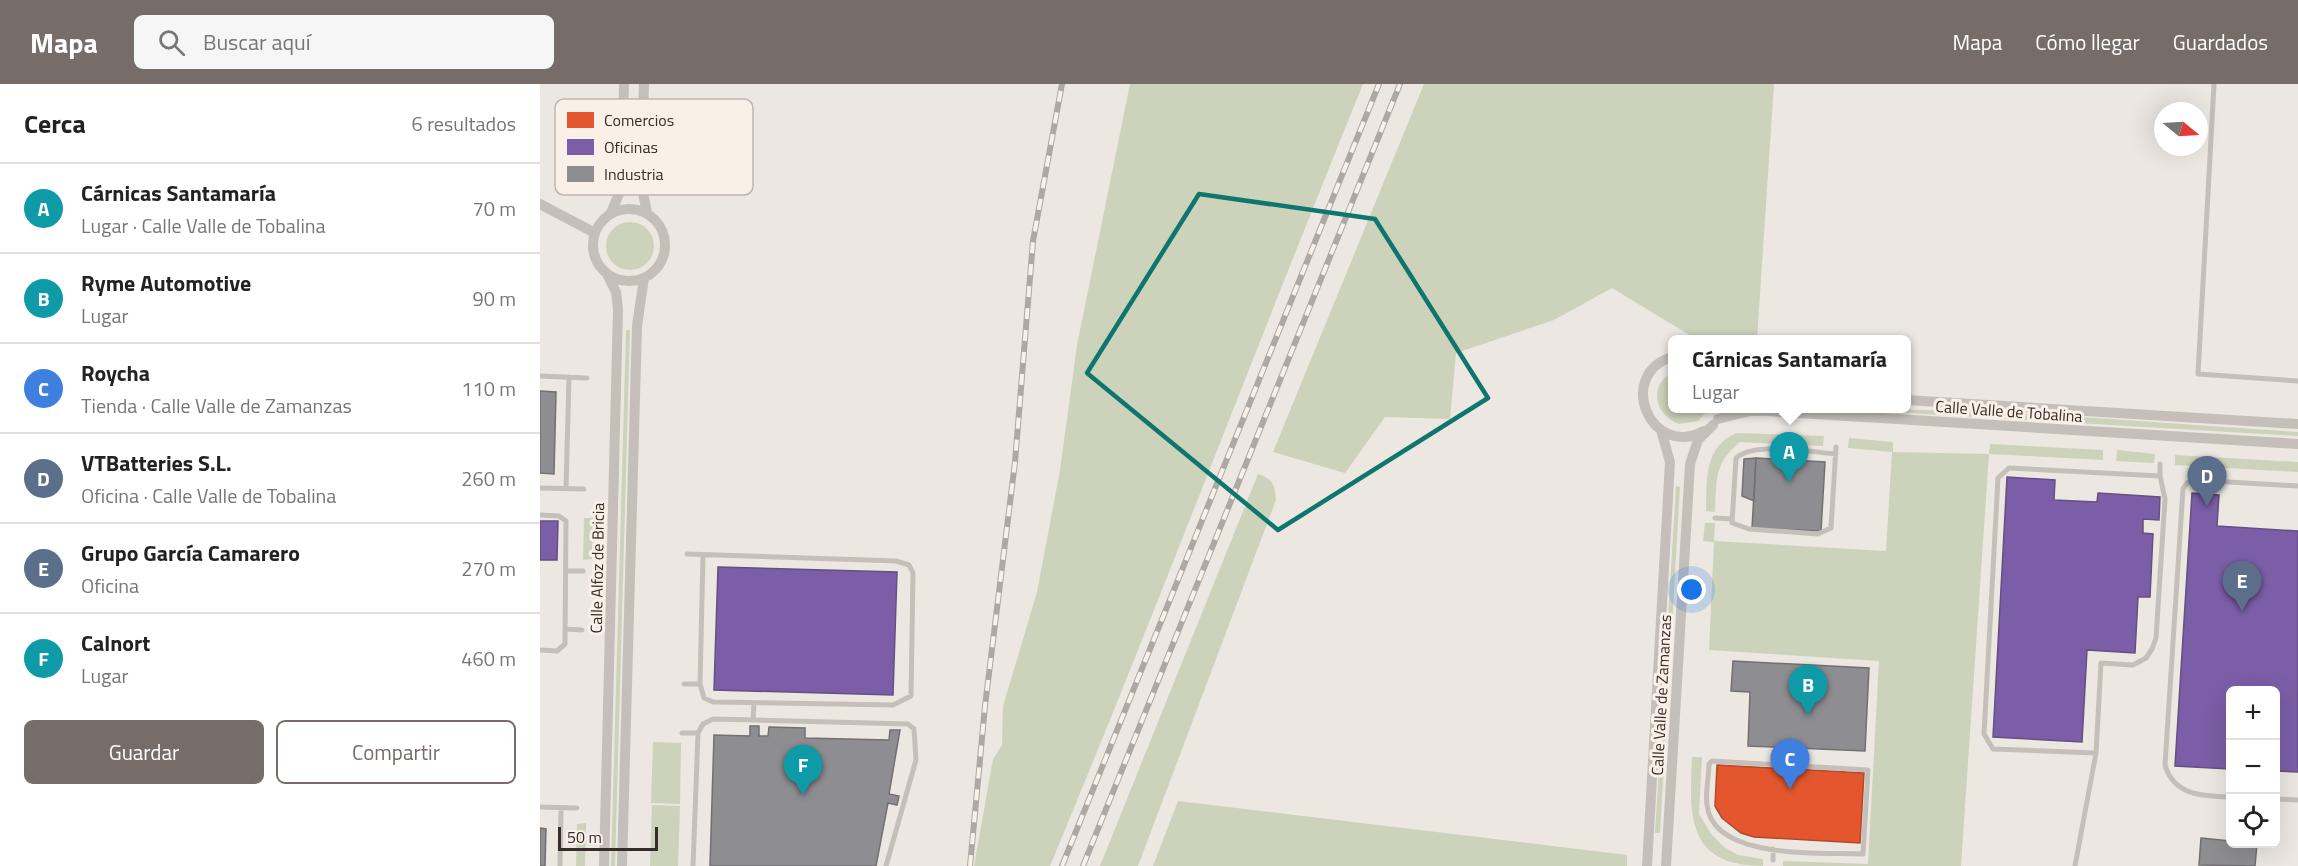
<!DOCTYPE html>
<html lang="es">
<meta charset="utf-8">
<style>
:root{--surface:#fff;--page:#f6f6f6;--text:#222;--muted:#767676;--line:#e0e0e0;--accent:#766d69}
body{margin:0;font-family:"Titillium Web",sans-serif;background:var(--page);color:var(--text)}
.controls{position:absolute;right:18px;bottom:18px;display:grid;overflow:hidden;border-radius:9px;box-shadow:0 6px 24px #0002}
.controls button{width:54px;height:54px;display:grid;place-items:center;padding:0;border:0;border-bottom:2px solid var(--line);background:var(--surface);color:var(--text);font:30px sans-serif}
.compass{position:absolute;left:1614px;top:18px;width:54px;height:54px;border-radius:50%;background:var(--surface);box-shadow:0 6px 24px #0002;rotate:108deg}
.scale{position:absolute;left:18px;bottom:15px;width:100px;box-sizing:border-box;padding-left:6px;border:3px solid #362c28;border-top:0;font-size:16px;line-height:21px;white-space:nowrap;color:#362c28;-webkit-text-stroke:4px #f9f1e8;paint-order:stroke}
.you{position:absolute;left:1152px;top:506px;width:21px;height:21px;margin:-15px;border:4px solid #fff;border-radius:50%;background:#1a73e8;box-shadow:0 0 0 9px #1a73e833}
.badge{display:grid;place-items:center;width:39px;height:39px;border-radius:50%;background:var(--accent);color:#fff;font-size:20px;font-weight:700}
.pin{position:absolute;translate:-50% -50px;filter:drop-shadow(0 2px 3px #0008)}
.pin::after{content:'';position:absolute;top:32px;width:21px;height:18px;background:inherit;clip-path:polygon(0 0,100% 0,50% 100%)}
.popup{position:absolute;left:1128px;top:251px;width:243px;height:78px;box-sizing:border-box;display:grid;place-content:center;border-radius:9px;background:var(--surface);filter:drop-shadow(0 2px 4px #0005);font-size:20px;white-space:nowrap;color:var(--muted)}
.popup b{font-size:22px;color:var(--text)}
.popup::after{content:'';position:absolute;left:50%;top:100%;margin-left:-12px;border:12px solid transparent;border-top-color:var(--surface)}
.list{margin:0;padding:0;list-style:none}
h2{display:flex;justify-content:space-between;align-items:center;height:78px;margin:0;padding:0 24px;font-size:26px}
h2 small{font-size:20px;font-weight:400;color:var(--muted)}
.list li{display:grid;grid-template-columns:39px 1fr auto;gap:18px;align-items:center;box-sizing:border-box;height:90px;padding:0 24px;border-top:2px solid var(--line)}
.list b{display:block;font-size:22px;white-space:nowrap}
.list p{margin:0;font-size:20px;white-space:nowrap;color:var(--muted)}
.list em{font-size:20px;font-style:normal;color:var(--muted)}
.actions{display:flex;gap:12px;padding:18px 24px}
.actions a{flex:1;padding:14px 0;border:2px solid var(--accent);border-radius:9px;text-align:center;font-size:21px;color:var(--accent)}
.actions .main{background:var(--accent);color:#fff}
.icon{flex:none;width:33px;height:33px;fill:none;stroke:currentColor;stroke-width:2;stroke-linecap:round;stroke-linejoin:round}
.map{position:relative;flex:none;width:1758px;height:782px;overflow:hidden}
header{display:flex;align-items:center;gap:36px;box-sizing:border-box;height:84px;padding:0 30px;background:var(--accent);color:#fff}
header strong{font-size:28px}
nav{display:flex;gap:33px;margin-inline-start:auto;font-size:21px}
.search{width:420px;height:54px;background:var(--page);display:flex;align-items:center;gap:15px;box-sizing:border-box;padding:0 21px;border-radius:9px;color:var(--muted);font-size:22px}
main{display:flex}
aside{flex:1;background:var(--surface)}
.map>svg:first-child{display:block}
.green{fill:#cdd2bb}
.shops{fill:#e4572e;stroke:#b04a2c;stroke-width:1.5}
.offices{fill:#7b5ea7;stroke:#664f81;stroke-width:1.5}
.industry{fill:#8d8d92;stroke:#737072;stroke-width:1.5}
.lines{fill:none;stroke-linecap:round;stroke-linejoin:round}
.service{stroke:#c5bfba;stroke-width:5}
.minor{stroke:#c5bfba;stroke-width:10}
.rail-casing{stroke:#ada8a4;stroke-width:6}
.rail{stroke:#f9f1e8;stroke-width:4;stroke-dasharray:11;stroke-linecap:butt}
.marked{fill:none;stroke:#0f766e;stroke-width:4.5;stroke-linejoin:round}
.labels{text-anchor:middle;stroke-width:6;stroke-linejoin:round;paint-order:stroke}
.street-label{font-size:16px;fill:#362c28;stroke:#f9f1e8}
.key{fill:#f9f1e8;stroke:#beb6ae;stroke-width:1.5}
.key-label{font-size:16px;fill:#362c28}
</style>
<header>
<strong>Mapa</strong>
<div class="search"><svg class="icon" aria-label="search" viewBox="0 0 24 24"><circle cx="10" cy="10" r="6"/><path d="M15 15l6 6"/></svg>Buscar aquí</div>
<nav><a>Mapa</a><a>Cómo llegar</a><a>Guardados</a></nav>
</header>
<main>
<aside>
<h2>Cerca<small>6 resultados</small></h2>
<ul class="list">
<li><span class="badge" style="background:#0f9aa8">A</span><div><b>Cárnicas Santamaría</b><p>Lugar · Calle Valle de Tobalina</p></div><em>70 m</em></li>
<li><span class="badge" style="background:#0f9aa8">B</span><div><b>Ryme Automotive</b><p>Lugar</p></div><em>90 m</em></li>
<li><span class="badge" style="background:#3f7fe0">C</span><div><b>Roycha</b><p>Tienda · Calle Valle de Zamanzas</p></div><em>110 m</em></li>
<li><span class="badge" style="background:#5c6f8a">D</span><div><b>VTBatteries S.L.</b><p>Oficina · Calle Valle de Tobalina</p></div><em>260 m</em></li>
<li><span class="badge" style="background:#5c6f8a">E</span><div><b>Grupo García Camarero</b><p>Oficina</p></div><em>270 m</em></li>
<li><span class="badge" style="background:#0f9aa8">F</span><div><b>Calnort</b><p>Lugar</p></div><em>460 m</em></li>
</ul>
<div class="actions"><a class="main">Guardar</a><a>Compartir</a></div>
</aside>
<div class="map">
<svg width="1758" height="782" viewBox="0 0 1758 782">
<rect width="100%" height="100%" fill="#ece7e1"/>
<!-- green -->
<path class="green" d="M590,0h233c-106,260 -205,523 -313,782h-76l19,-107 9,-14 1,-39 34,-114 23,-122 17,-125z
M884,0h350l-17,255h-61l-84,-51 -58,32 -98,33 -6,66 -65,-2 -40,56 -72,-21z
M66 162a24 24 0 1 1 48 0a24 24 0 1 1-48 0Z
M86,246h4l-15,536h-4z
M1132,289v35l37,1 -11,12 -19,3c-23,-8 -32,-38 -7,-51z
M1300,325c152,-1 306,13 458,23v4z
M1196,349l88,3 -1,10 -83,-4c-27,22 -23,38 -25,70l-9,-1c1,-30 -3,-63 30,-78z
M1309,354l44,4v10l96,2 1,-10 113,6v10l-114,-6 -28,412h-178v-5l85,3 11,-203 -170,-11 5,-108 -11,-1 2,-18h10l-1,18 172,10 6,-99 -44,-4z
M1577,366l38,4 -1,9 -38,-2z
M1635,371l123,7v10l-123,-7z
M718,390c15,5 17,11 18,26l-138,366h-38z
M1136,402l4,1 -20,346h-5z
M44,434h9l-1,41 -9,1z
M113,658l28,1 -1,61 -29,-1z
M1152,673h10l-3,57 13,21 12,12 14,8 25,4v7c-76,0 -74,-50 -71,-109z
M638,717l449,54v11h-474z
M112,721l28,1 -2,60h-28z
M46,739l-1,43h-9l1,-42z"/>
<!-- shops -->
<path class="shops" d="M1177,681l147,8 -4,70 -106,-6 -13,-4 -19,-15 -7,-12z"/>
<!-- offices -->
<path class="offices" d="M1467,393l48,3 -1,20 43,2 1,-9 62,4 -1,23 -16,-1v14l10,1 -3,63h-12l-3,56 -48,-3 -5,92 -89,-5z
M1652,409l27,2 -2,31 81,5v241l-22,-1v-81h-46v79l-55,-3z
M0,437h18l-1,39h-17z
M178,483l179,5 -4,123 -179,-5z"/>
<!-- industry -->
<path class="industry" d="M0,307l16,1 -2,82 -14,-1z
M1216,374l69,4 -4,69 -69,-3z
M1216,374l-2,43 -12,-5 2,-37z
M1193,577l136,7 -4,83 -117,-5 2,-54 -19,-1z
M210,642h9v10h9l1,-9 36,1v10l84,2 1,-10h10l-11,64 10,2 -2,9 -9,-2 -12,63h-166l4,-131 36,1z
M0,744l6,1 -1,37h-5z
M1661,754l29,3v3h27l-2,22 -56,-1z"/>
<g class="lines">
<!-- service -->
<path class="service" d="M1674,0l-16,290 100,7
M0,292l47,2
M1296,370c-26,-2 -81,-13 -100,4l-4,65 17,6 69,5 13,-6 5,-81
M1620,392v-12
M0,404l44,1
M26,404l3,-111
M0,431l19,1 7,5 -1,123 -8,7 -17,-1
M1175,434l17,1
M147,470l31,1 178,6 13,4 4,8 -2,123 -18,9 -180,-3 -9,-4 -4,-14 3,-129
M26,487h17
M25,545l17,1
M144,600h16
M213,636l1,-17
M142,649h16
M1172,677l156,9 -5,84c-39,-2 -150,7 -156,-49 -2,-13 2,-28 2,-41z
M1690,713c-27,-1 -56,-1 -65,-32l18,-276 4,-6 7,-3 104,6
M1736,715l22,1
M0,723l37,1
M1233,776v-11
M20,782l1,-58
M153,782l5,-133 5,-9 10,-5 195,5 6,5 2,31 -30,106
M1535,782l21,-113 5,-90 32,2 13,-7 6,-9 4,-11 9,-139 -5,-23 -151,-8 -11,10 -14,256 9,15 103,4"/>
<!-- minor -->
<path class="minor" d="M104,0l-3,99 6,30
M0,120l55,29
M53 161a36 36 0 1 1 72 0a36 36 0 1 1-72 0Z
M71,129l10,-24 3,-105
M1132,273c-57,18 -21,103 32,74
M1366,316l392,24
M1178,335l32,-8h18l530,33
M64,782l14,-557 -2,-17 -9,-18
M82,782l15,-540 7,-48
M1107,782l23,-404 -9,-32
M1126,782l24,-402 8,-24 15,-15"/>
<defs>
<path id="rail" d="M430,782l15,-160 30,-244 18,-221 29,-157
M522,782l317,-782
M543,782l317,-782"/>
</defs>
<!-- rail casing -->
<use href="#rail" class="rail-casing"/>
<!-- rail -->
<use href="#rail" class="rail"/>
</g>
<!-- marked area -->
<path class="marked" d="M659,110l176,25 113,179 -210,132 -191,-157z"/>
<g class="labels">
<!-- street labels -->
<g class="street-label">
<text transform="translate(1469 327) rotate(4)" y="6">Calle Valle de Tobalina</text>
<text transform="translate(57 484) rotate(-89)" y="6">Calle Alfoz de Bricia</text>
<text transform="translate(1121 611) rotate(-87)" y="6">Calle Valle de Zamanzas</text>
</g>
</g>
<!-- legend -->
<rect x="15" y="15" width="198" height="96" rx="9" class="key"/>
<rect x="27" y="28" width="27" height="16" fill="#e4572e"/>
<rect x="27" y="55" width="27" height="16" fill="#7b5ea7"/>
<rect x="27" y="82" width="27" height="16" fill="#8d8d92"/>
<g class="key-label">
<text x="64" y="42">Comercios</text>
<text x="64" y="69">Oficinas</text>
<text x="64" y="96">Industria</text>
</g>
</svg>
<div class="controls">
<button>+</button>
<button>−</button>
<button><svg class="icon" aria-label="locate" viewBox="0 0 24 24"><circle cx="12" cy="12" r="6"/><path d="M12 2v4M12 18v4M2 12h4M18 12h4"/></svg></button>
</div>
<svg class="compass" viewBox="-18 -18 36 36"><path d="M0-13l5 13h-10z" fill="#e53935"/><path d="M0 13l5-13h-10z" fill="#767676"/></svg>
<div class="scale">50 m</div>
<div class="you"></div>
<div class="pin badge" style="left:1249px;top:398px;background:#0f9aa8">A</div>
<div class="popup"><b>Cárnicas Santamaría</b>Lugar</div>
<div class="pin badge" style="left:1268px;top:631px;background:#0f9aa8">B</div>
<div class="pin badge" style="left:1250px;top:705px;background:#3f7fe0">C</div>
<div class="pin badge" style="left:1667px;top:422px;background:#5c6f8a">D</div>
<div class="pin badge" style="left:1702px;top:527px;background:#5c6f8a">E</div>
<div class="pin badge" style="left:263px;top:711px;background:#0f9aa8">F</div>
</div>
</main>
